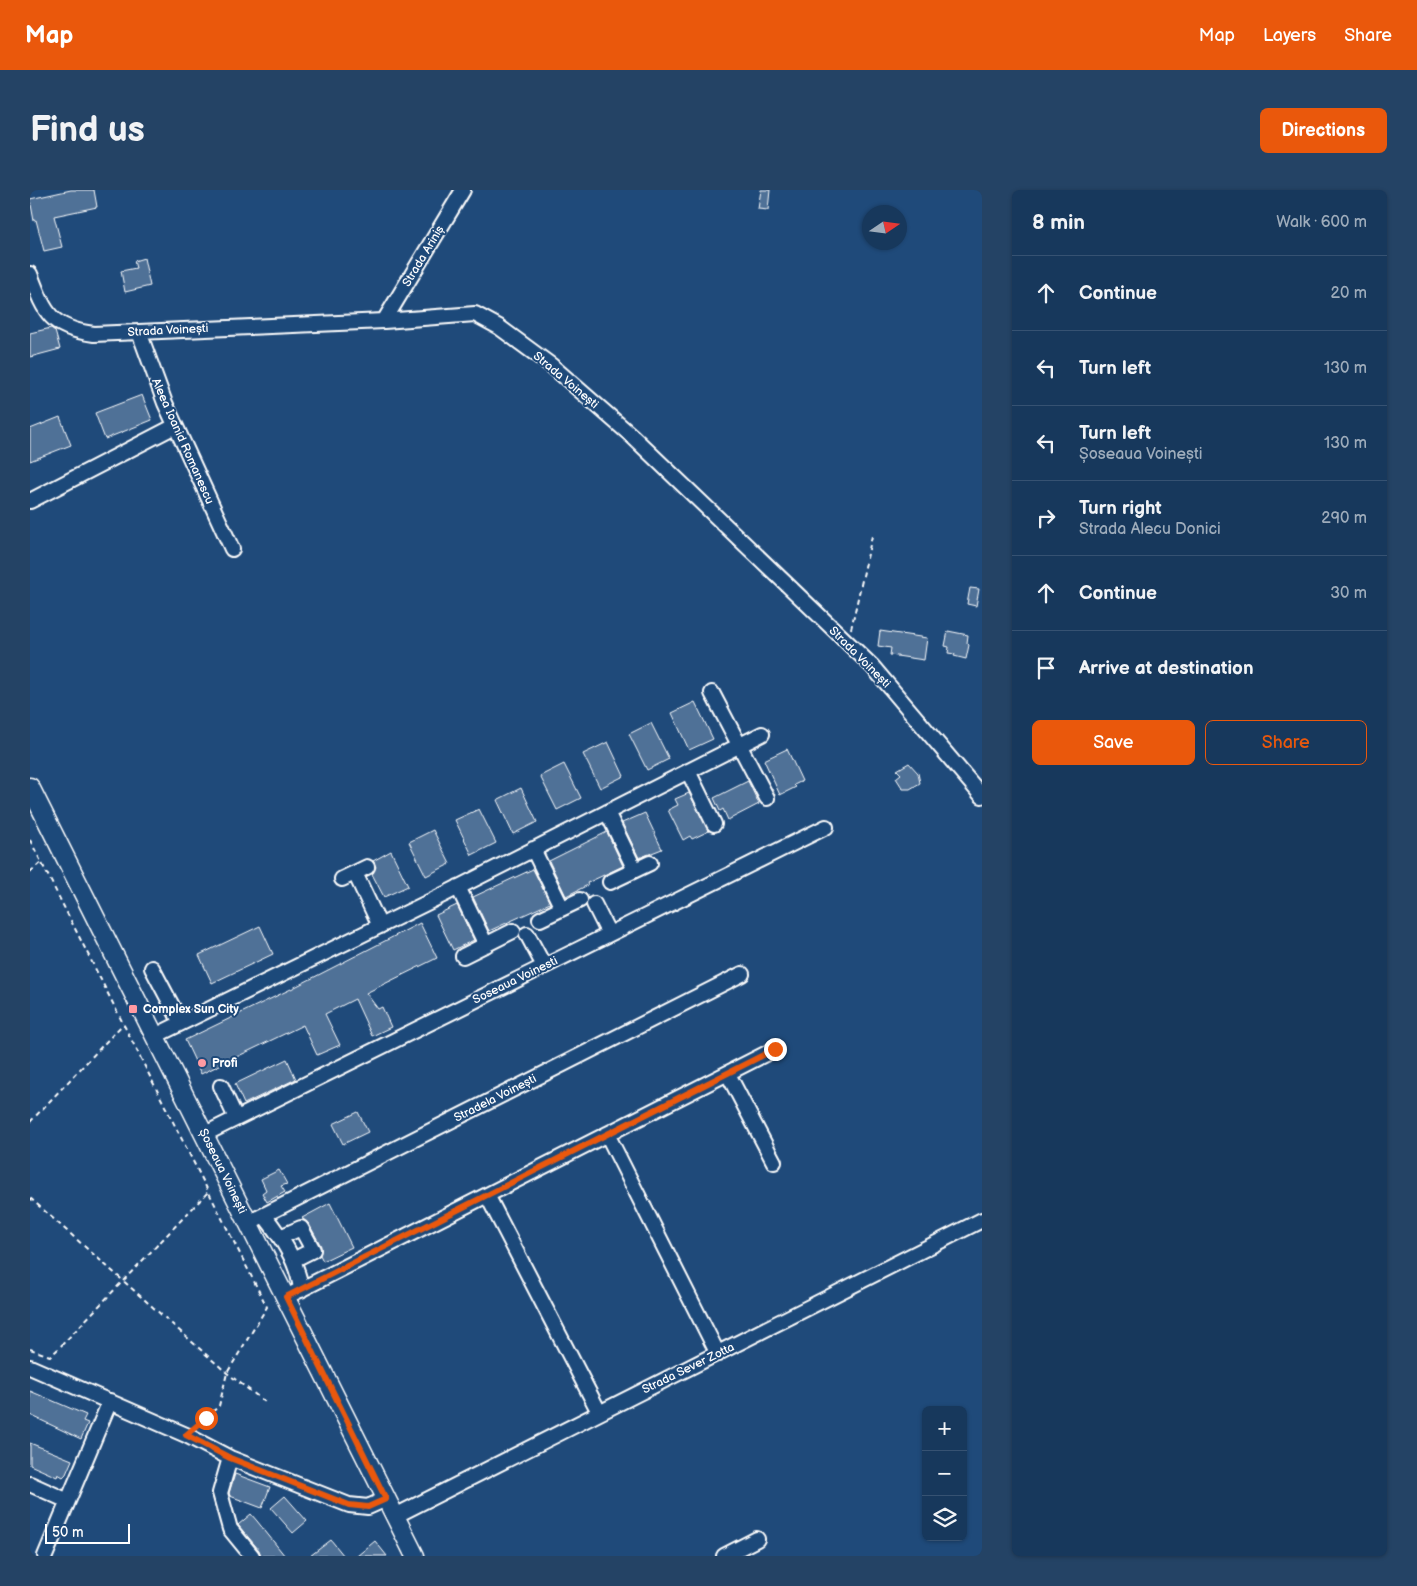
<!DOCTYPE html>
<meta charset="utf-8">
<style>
:root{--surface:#17385c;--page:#244365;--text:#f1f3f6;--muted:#9eacbb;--line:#365272;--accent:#ea580c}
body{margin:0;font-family:"Balsamiq Sans",sans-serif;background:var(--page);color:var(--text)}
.controls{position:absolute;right:15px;bottom:15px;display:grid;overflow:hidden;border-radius:8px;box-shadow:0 1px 4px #0004}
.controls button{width:45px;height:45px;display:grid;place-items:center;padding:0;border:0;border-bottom:1px solid var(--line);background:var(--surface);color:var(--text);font:25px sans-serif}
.compass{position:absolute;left:832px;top:15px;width:45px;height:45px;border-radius:50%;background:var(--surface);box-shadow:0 1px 4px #0004;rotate:77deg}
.scale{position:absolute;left:15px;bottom:12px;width:85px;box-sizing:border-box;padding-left:5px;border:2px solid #fff;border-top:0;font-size:14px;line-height:18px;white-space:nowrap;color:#fff;-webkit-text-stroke:4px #1f4a7a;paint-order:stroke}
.stop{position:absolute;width:15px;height:15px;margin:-11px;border:4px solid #ea580c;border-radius:50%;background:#fff}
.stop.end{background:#ea580c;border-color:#fff;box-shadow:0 1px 5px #0008}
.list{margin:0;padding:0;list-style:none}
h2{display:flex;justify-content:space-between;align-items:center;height:65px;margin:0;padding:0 20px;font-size:21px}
h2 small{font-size:16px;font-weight:400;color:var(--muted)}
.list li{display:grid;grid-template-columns:32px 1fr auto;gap:15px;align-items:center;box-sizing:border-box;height:75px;padding:0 20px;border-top:1px solid var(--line)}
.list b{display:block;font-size:19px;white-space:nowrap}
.list p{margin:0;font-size:16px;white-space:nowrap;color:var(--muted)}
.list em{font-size:16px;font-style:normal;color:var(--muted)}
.actions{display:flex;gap:10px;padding:15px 20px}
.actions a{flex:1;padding:11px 0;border:1px solid var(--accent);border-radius:8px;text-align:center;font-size:18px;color:var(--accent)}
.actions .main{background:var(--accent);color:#fff}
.icon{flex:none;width:28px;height:28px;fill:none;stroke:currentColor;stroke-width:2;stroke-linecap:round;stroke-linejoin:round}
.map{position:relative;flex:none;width:952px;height:1366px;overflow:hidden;border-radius:8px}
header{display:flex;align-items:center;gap:30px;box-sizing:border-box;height:70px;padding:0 25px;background:var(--accent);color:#fff}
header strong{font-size:24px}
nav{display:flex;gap:28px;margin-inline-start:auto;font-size:18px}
.intro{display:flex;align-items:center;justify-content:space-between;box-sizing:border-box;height:120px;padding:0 30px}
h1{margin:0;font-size:35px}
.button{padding:12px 22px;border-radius:8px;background:var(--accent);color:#fff;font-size:18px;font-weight:700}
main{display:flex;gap:30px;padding:0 30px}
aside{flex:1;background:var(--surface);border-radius:8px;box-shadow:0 1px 4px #0004}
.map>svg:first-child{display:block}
.building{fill:#507197;stroke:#fff}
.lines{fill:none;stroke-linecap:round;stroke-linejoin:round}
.minor-casing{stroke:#fff;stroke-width:18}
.major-casing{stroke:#fff;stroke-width:21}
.path{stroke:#fff;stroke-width:2;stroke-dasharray:5 4;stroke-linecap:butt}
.minor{stroke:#1f4a7a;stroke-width:14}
.major{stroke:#1f4a7a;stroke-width:18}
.route{stroke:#ea580c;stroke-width:6}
.poi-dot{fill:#ff9aa2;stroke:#1f4a7a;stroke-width:2}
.labels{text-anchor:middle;stroke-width:4;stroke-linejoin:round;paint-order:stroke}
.street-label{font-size:12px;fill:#fff;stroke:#1f4a7a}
.poi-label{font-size:12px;font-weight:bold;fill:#fff;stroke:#1f4a7a;text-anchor:start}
</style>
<header>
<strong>Map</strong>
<nav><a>Map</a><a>Layers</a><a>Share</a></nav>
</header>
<div class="intro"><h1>Find us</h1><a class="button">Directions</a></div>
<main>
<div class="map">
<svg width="952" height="1366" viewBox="0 0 952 1366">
<rect width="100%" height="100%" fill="#1f4a7a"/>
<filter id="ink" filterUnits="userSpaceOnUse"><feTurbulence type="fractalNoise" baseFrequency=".02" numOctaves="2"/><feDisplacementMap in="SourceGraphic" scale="10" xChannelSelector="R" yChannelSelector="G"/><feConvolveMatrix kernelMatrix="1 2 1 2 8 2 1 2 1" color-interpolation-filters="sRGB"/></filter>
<g filter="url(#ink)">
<!-- building -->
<path class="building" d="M41,0h23l3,17 -43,9 8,31 -18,4 -8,-31 -2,1 -4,-22z
M731,0h9l-2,20 -10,-1z
M114,68l6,28 -25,6 -4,-21 15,-3 -2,-7z
M21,138l4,3 5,18 -30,8v-24z
M112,205l10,25 -47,19 -10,-26z
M30,227l11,28 -41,16v-32z
M940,398l9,1 -3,17 -9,-2z
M850,441l47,7 -3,22 -34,-5 1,-7 -13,-2z
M918,441l20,4 -1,8 2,2 -3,14 -12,-3 1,-2 -7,-1 1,-6 -4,-1z
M665,512l18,37 -24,11 -17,-37z
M621,533l18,36 -22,11 -18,-36z
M578,552l16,34 -24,12 -17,-34z
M757,559l15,32 -8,4 2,2 -16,8 -16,-35z
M879,573l9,10 2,10 -10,6h-7l-7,-11 5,-4 -4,-4z
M534,574l17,34 -24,12 -17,-34z
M718,591l11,23 -31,16 -5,-11 -3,2 -6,-13z
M491,598l16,34 -24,12 -16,-34z
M659,603l20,38 -17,8 -2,-3 -7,4 -15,-30 10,-5 -3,-6z
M449,619l17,34 -24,12 -17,-35z
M615,623l17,36 -23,9 -17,-35z
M403,640l17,34 -24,12 -17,-34z
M577,642l16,34 -36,17 1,2 -22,11 -17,-35z
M361,661l17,35 -24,11 -12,-23 4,-7 -3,-6z
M503,679l17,34 -61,28 -16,-34z
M427,715l17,35 -21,10 -17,-35z
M390,733l17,35 -71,35 12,16 4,-2 9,20 -19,9 -17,-37 -30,15 15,31 -23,10 -14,-30 -102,49 -16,-34 106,-51z
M230,736l13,28 -61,29 -13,-28z
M257,869l9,20 -52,25 -9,-20z
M328,922l10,20 -25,12 -10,-20z
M249,980l8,14 -6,2 4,6 -18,10 -5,-9 4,-3 -5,-11z
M300,1013l22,44 -29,14 -3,-6 1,-9 -12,-22 -7,-6z
M0,1201l56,24 -3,6 5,2 -7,16 -51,-24z
M0,1253l42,17 -6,14 -3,3 -5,-3 -1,3 -27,-12z
M205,1284l35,13 -8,21 -32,-12 -1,-3z
M255,1306l22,25 -14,12 -22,-25z
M221,1324l6,7 28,35h-24l-2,-6 -21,-25z
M301,1350l13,16h-34z
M345,1351l12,15h-30z"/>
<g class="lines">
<defs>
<path id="minor" d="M0,84c15,39 20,54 64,60l290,-13 91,-7 24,13 53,39 80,70 240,230 110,130
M354,131l79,-131
M109,142l26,71 67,146
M0,311l145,-75
M682,503l55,105
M658,581l26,53
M577,622l28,58
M503,659l29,59
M325,683l25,53
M312,689l25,-12
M580,692l40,-19
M428,697l28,58
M564,714l15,30
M510,729l40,-19
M497,744l17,32
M433,766l50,-25
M122,778l29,55
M125,846l290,-142 317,-160
M698,884l46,88
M191,896l15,32
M175,944l621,-307
M577,944l111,220
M457,1005l112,217
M234,1025c17,22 34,46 37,75
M218,1033l494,-249
M250,1047l21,-9 12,22 -20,10
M256,1107l489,-248
M0,1177l156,68 44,23 119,47 19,2 18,-8
M200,1268l-10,35 10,36 22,27
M0,1294l38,17 42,-100
M365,1326l587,-296
M15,1366l23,-55
M694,1366l33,-17"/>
<path id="major" d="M0,597l385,769"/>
</defs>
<!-- minor casing -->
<use href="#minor" class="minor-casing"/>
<!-- major casing -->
<use href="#major" class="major-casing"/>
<!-- path -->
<path class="path" d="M821,439l21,-93
M0,650l237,467 -40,66 -8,33 -23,21
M0,682l11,-10
M0,932l93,-98
M0,1008l197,175 38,29
M0,1159l20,7 6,-5 153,-160"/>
<!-- minor -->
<use href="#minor" class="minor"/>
<!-- major -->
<use href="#major" class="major"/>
</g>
</g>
<g class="lines" filter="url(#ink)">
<!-- route -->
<path class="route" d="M176,1228l-20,17 44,23 119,47 19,2 18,-8 -100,-202 489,-248"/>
</g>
<!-- markers -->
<g class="poi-dot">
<rect x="98" y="814" width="10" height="10" rx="2.5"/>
<circle cx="172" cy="873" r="5"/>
</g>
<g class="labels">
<!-- street labels -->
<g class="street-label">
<text transform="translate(393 66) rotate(-59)" y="4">Strada Ariniș</text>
<text transform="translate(138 140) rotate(-3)" y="4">Strada Voinești</text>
<text transform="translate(536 190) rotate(40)" y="4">Strada Voinești</text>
<text transform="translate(153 251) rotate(66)" y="4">Aleea Ioanid Romanescu</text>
<text transform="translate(830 467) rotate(45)" y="4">Strada Voinești</text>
<text transform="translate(485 790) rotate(-26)" y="4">Soseaua Voinesti</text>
<text transform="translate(465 908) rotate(-27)" y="4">Stradela Voinești</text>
<text transform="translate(193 981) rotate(64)" y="4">Șoseaua Voinești</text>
<text transform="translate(658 1178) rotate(-26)" y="4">Strada Sever Zotta</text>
</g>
<!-- poi labels -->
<g class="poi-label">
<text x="113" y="823">Complex Sun City</text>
<text x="182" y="877">Profi</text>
</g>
</g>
</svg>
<div class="controls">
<button>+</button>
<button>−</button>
<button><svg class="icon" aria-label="layers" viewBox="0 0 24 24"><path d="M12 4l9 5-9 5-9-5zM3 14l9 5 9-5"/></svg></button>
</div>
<svg class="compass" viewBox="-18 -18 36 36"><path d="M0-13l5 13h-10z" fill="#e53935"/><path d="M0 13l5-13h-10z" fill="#9eacbb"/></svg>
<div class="scale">50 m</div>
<div class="stop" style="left:176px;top:1228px"></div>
<div class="stop end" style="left:745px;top:859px"></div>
</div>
<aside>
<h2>8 min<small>Walk · 600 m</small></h2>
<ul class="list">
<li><svg class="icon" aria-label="ahead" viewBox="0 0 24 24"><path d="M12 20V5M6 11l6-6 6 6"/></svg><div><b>Continue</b></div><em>20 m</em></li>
<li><svg class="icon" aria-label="left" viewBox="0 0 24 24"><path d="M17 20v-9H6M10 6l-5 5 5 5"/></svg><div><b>Turn left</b></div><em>130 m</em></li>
<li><svg class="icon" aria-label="left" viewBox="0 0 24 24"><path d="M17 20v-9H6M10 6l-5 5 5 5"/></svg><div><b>Turn left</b><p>Șoseaua Voinești</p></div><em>130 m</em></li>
<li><svg class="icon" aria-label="right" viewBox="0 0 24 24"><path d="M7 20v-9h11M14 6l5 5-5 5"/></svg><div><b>Turn right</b><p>Strada Alecu Donici</p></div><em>290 m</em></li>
<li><svg class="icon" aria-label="ahead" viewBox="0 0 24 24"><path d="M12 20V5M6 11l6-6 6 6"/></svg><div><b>Continue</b></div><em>30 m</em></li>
<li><svg class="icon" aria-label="arrive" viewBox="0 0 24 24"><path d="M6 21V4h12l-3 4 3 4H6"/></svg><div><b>Arrive at destination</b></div></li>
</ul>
<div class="actions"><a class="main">Save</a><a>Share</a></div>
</aside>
</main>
